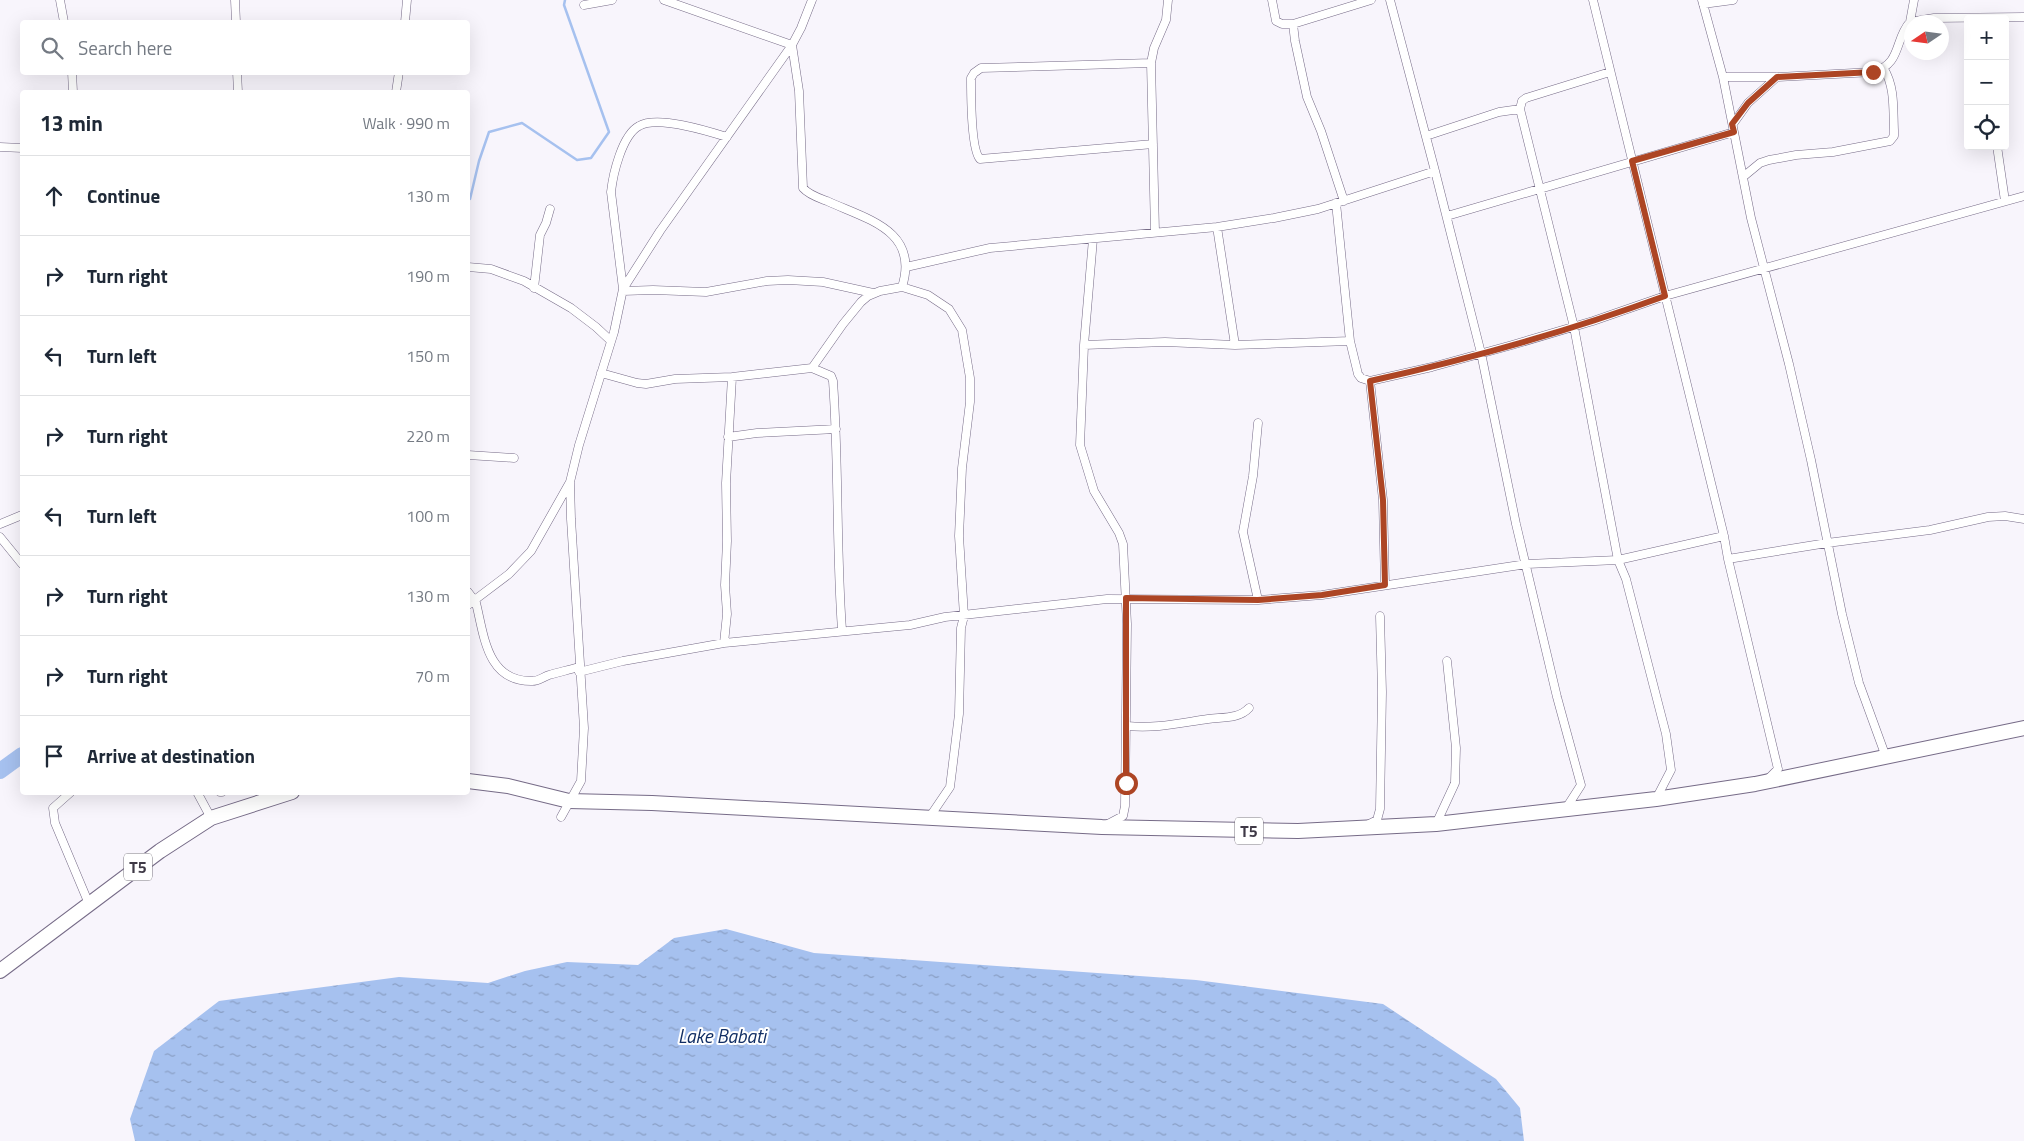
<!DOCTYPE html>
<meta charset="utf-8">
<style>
:root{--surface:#fff;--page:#f2f2f3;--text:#1f2937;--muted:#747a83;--line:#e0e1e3}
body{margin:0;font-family:"Titillium Web",sans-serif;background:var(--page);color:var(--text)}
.controls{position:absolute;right:15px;top:15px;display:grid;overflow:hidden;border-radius:5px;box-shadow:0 5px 20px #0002}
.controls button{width:45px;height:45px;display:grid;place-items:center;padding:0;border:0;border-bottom:1px solid var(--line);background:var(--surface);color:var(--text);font:25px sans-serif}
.compass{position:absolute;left:1904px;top:15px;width:45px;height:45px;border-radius:50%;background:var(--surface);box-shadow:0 5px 20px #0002;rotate:257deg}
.stop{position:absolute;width:15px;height:15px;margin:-11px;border:4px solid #ad4524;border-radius:50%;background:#fff}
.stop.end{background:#ad4524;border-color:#fff;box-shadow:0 1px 5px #0008}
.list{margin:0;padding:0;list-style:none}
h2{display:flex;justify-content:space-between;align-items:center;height:65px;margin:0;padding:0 20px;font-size:21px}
h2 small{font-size:16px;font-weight:400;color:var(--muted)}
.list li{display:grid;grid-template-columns:32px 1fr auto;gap:15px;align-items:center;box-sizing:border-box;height:80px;padding:0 20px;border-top:1px solid var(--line)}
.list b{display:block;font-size:19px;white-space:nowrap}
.list em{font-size:16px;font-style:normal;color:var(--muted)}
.icon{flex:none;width:28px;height:28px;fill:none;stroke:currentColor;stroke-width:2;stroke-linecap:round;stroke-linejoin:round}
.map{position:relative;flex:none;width:2024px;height:1141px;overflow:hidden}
.search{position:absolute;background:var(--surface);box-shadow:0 5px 20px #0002;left:20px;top:20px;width:450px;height:55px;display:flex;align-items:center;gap:12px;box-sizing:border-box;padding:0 18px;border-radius:5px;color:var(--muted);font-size:19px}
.panel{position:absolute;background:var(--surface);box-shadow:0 5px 20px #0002;left:20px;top:90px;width:450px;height:705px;border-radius:5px}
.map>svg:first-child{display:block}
.water{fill:url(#water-ripples)}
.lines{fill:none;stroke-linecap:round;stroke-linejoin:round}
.stream{stroke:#a6c1ef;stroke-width:2.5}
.river{stroke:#a6c1ef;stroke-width:16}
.street-casing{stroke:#766b87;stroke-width:9}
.highway-casing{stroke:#766b87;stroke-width:16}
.street{stroke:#fff;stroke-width:8}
.highway{stroke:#fff;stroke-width:14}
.route{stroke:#ad4524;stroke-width:6}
.labels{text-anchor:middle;stroke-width:4;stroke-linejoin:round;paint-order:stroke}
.shield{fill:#fff;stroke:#79747e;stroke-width:1}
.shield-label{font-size:16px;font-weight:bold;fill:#3f3946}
.water-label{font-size:19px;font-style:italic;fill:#112e64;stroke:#fff}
</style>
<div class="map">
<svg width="2024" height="1141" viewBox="0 0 2024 1141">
<defs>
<pattern id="water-ripples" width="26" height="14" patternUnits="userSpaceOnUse" patternTransform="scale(1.25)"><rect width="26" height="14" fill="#a6c1ef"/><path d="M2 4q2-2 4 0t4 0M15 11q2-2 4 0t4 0" fill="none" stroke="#899ec3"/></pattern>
</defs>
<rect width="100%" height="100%" fill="#f8f5fc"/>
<!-- water -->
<path class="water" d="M726,929l88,24 382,27 187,24 113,75 24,29 4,33h-1389l-5,-22 24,-68 65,-50 180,-24 89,6 37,-12 42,-9 71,3 36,-27z"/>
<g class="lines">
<!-- stream -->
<path class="stream" d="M468,200l2,-1 9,-38 10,-29 33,-9 55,37 14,-2 18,-26 -45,-127 1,-5"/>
<!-- river -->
<path class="river" d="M0,771l22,-16"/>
<defs>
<path id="street" d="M60,0l4,22
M235,0l1,22
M664,0l128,45 7,46 4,97c6,7 16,10 24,13 39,18 93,29 75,86
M1272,0l4,21 6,3h11l78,-24
M1390,0l45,171 46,182 35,171 41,173 24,88 -16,25
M1593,0l131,536 4,23 50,210 -10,10
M1702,0l21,77 28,141 38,146 22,96 31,154 17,69 27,74
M1703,4l30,-4
M584,5l28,-5
M405,22l2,-22
M1910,22l4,-22
M1293,24l2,17 12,56 14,34 23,70
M1151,63l-170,5 -7,5 -3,5c0,15 0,72 9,81l173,-15
M72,72l1,20
M237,72l1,20
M1610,72l-84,26 -4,3 -2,8 54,218 44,233 8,19 40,155 5,36 -15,29
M1723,77h54l96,-5c29,-8 21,-32 37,-50l24,-4 90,-1
M396,92l3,-20
M1733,124l15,-21 29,-26
M1426,136l73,-24 21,-3
M1997,146l8,55
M0,147l22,1
M1743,177l17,-14 9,-3 27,-5 37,-3 57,-11 4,-5v-6c-1,-21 1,-43 -10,-61
M1336,203l14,138 8,33 3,4 9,3 62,-14 80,-22 81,-24 72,-25 359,-100
M1447,216l287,-84
M1217,227l18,118
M1155,232l-4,-169 3,-15 12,-28 2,-20
M1093,239l-9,106 -4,100 14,46 25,42 4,11 4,80 -2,182 -2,10 -17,9
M468,267l23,2 33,12 47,27 25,19 15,14
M906,267l84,-19 227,-21 57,-9 44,-9 117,-38
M534,288l6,-53 6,-12 4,-14
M623,289l-12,-97c2,-18 11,-57 28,-66 18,-11 69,5 88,11
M623,291l30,-1 53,2 61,-11 21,-1 35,2 50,11
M1084,345l81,-3 70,3 115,-4
M812,368l19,8 2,5c6,83 3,166 9,249
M601,373l36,10 9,1 29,-5 57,-2 80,-9 31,-44 18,-22 7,-6 12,-5 22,-4 26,8 21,14 13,21 8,48v24l-8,66 -3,68 5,80 -3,12 -2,86 -9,73 -21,31
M1370,381l13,119 2,85
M728,437l29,-4 79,-4
M468,455l46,3
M0,524l22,-9
M0,537l22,27
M1728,559l99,-16 103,-13 58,-13 17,-1 19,3
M468,592l6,8
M475,599c9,33 10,82 56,82 6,1 12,-4 18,-6 10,-3 20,-5 30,-8
M1258,600l-15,-68 10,-56 5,-53
M468,605l41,-31 22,-23 39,-69
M724,643l3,-29 -2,-29 2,-44 -1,-58 6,-106
M579,672l44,-11 101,-18 186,-18 35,-8 162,-18 151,1 64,-5 205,-31 91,-4 106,-24
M1127,726c28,3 53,-3 81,-7 14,-2 31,0 41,-11
M71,792l-18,16 2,15 34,81
M197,792l14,26
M220,792h2
M561,817l20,-36 3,-53 -13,-209 -1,-37 9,-37 35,-113 9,-43 37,-58 132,-186 9,-17 11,-28
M1369,824l8,-4 3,-11 2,-117 -2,-76
M1436,824l19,-41 1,-35 -9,-87"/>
<path id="highway" d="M468,781l40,5 61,15 83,2 450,24 196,4 138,-7 220,-25 99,-15 269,-56
M0,971l160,-120 51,-33 81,-26"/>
</defs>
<!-- street casing -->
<use href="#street" class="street-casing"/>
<!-- highway casing -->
<use href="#highway" class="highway-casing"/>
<!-- street -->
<use href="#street" class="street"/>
<!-- highway -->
<use href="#highway" class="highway"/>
</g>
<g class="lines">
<!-- route -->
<path class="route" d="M1126,783v-185l132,2 64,-5 63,-10 -2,-85 -13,-119c100,-22 199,-50 295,-85l-33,-135 102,-29 -2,-8 16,-21 29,-26 96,-5"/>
</g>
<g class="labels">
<!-- shield labels -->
<g class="shield">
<rect x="1235" y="817.5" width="28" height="27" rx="4"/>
<rect x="124" y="853.5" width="28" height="27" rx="4"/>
</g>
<g class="shield-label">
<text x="1249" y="837">T5</text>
<text x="138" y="873">T5</text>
</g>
<!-- water labels -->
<g class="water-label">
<text x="722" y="1043">Lake Babati</text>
</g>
</g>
</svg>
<div class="controls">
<button>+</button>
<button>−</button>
<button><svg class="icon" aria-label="locate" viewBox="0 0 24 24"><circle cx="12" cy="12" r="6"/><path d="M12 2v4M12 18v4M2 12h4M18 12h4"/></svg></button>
</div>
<svg class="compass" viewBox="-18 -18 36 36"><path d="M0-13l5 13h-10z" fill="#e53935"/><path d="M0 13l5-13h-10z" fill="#747a83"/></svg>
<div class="stop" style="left:1126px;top:783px"></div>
<div class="stop end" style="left:1873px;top:72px"></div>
<div class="search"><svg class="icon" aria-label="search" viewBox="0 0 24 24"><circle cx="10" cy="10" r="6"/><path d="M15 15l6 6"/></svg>Search here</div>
<section class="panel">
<h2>13 min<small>Walk · 990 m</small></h2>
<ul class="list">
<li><svg class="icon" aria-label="ahead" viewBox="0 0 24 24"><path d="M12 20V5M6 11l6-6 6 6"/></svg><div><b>Continue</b></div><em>130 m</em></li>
<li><svg class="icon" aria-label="right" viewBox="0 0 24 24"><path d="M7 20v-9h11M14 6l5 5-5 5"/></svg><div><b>Turn right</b></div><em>190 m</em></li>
<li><svg class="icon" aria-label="left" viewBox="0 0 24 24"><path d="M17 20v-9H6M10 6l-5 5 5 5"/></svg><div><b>Turn left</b></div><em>150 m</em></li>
<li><svg class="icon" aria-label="right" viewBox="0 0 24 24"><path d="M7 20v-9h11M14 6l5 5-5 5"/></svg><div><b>Turn right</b></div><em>220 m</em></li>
<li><svg class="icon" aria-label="left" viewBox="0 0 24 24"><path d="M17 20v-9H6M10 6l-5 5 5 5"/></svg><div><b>Turn left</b></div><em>100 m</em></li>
<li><svg class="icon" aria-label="right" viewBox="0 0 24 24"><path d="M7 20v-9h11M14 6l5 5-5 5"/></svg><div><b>Turn right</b></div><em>130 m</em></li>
<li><svg class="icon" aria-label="right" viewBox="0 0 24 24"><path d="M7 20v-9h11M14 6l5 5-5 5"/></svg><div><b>Turn right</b></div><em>70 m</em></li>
<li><svg class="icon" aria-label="arrive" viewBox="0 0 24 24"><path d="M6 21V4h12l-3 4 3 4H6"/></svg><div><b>Arrive at destination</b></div></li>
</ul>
</section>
</div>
